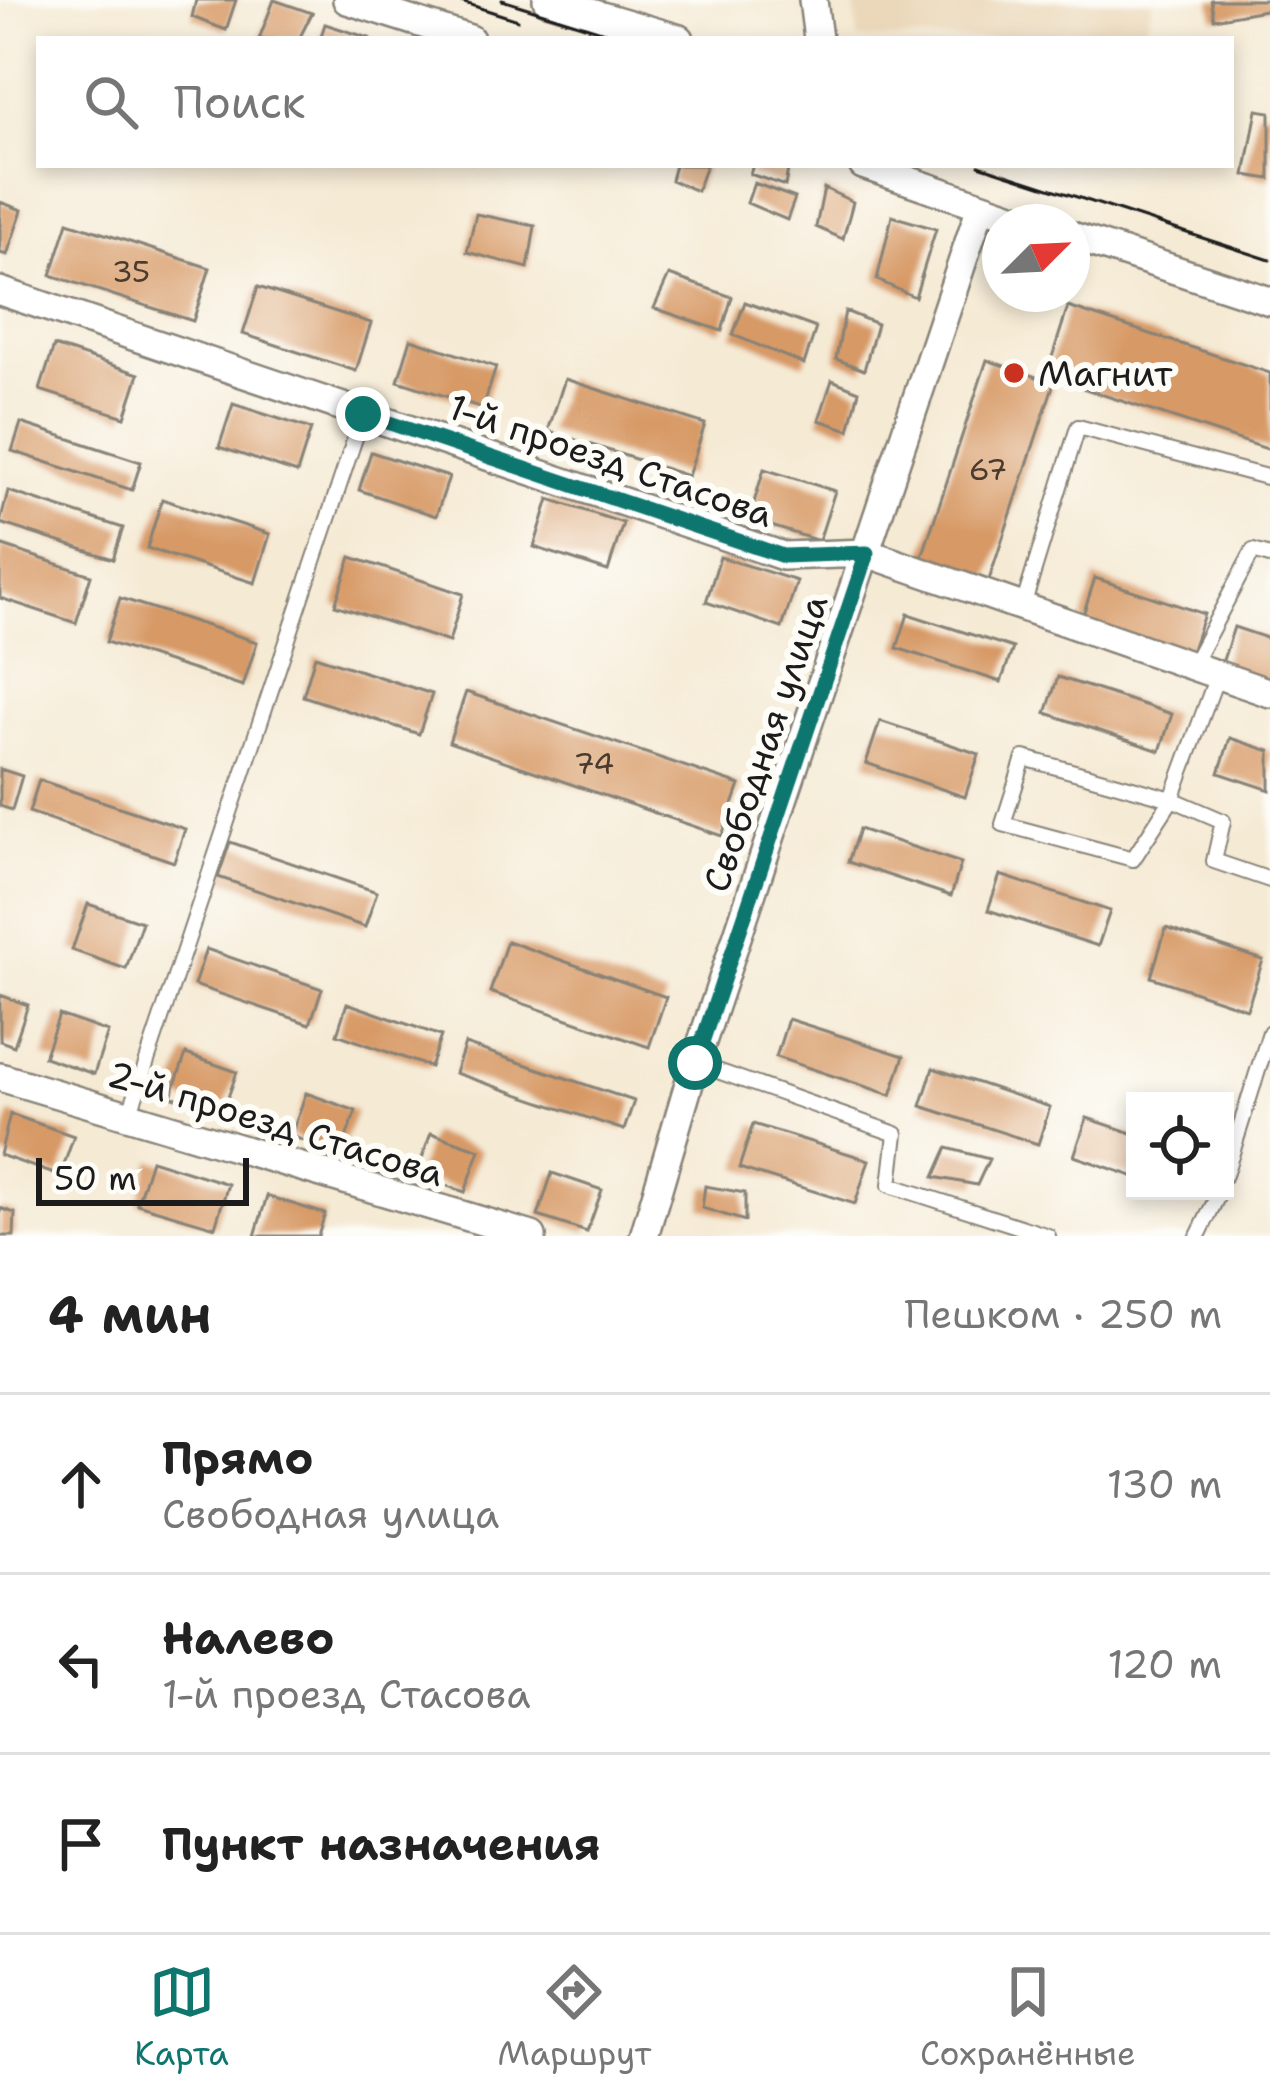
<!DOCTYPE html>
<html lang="ru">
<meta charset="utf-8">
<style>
:root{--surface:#fff;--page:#f2f2f2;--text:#222;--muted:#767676;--line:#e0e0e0;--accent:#0f766e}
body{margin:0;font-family:"Shantell Sans",sans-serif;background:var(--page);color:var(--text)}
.controls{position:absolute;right:36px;bottom:36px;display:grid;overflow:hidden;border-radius:0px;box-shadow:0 6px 18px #0003}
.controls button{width:108px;height:108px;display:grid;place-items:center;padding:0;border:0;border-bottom:3px solid var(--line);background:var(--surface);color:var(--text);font:60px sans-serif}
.compass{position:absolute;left:982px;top:204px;width:108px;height:108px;border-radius:50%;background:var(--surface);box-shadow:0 6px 18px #0003;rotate:66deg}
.scale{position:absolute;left:36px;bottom:30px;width:213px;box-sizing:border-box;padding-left:12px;border:6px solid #1c1c1c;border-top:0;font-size:33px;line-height:42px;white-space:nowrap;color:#1c1c1c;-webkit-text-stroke:9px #fdfcf7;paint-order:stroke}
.stop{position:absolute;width:36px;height:36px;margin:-27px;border:9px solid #0f766e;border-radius:50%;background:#fff}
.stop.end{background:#0f766e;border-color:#fff;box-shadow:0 3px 12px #0008}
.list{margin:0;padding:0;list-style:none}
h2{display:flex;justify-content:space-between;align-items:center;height:156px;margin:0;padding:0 48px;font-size:51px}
h2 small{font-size:39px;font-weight:400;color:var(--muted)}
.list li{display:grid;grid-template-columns:78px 1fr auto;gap:36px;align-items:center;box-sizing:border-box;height:180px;padding:0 48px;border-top:3px solid var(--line)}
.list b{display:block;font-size:45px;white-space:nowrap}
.list p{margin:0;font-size:39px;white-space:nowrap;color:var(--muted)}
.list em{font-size:39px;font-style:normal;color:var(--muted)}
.icon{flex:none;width:66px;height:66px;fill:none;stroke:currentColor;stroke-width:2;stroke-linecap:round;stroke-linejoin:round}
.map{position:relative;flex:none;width:1270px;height:1236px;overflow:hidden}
.search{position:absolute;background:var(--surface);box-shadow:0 6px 18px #0003;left:36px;right:36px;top:36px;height:132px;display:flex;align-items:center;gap:30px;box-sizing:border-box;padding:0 42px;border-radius:0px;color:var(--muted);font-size:45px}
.sheet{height:696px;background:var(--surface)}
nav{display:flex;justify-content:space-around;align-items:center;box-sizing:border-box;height:168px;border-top:3px solid var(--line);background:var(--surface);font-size:33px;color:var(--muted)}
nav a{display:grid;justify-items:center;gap:6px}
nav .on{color:var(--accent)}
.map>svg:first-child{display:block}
.built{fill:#ebd8ba}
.building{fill:#d79965}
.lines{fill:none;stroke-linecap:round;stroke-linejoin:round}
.service-casing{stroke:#888378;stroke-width:18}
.minor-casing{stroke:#888378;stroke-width:32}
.service{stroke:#fff;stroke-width:14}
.minor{stroke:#fff;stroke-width:27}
.tram{stroke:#1c1c1c;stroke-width:3}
.route{stroke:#0f766e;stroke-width:15}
.poi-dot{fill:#c8321e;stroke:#fdfcf7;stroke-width:4.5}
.labels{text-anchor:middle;stroke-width:12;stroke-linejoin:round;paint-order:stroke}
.number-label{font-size:30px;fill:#4b3b2e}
.poi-label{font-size:36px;fill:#1c1c1c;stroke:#fdfcf7;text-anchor:start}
.street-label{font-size:36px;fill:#1c1c1c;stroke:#fdfcf7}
</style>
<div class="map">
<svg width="1270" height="1236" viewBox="0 0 1270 1236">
<rect width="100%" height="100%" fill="#fdfcf7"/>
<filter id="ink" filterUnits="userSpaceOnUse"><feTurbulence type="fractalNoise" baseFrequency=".00833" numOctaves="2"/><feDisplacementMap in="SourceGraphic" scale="24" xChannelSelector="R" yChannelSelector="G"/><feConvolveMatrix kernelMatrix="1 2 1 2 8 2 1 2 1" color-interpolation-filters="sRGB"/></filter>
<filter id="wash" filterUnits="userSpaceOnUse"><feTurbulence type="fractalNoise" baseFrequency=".004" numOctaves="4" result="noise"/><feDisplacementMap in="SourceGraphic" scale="48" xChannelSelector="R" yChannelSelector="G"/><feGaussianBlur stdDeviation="2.7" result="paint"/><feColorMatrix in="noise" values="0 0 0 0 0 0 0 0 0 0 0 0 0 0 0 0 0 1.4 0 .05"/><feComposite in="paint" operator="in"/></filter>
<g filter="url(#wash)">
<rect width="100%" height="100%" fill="#f5ead4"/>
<!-- built -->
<path class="built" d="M854,0h299l-9,39h-286z"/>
<g id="blocks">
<!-- building -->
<path class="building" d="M196,0h40l-10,30 -34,-13z
M274,0l38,13 -13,26h-40z
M1211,0h59v9l-56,10z
M325,24l44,14 -1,1h-48z
M1257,110l13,2v67l-25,-4z
M675,165h31l-9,26 -26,-11z
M753,165l35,4 -3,17 -35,-12z
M754,183l41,15 -8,22 -40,-17z
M824,188l29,14 -10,37 -27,-12z
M0,202l22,8 -15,45 -7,-2z
M476,214l59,12 -7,42 -61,-16z
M892,216l44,13 -21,68 -38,-17z
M68,222l142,46 -17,53 -142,-46z
M669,275l63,22 -10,34 -68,-23z
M258,287l113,36 -15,48 -113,-37z
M745,302l71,26 -12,36 -71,-29z
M1068,307l202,66v77l-224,-74z
M845,311l32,13 -13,46 -28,-11z
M411,339l85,28 -13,41 -85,-27z
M54,346l85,28 -14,43 -85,-27z
M987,360l67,23 -65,197 -67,-23z
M565,379l140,45 -17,52 -140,-45z
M832,380l27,11 -10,39 -30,-10z
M233,404l78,25 -14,44 -78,-26z
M21,423l120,39 -9,28 -120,-39z
M371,452l78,25 -13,39 -77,-26z
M764,469l71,22 -16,50 -70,-22z
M8,491l115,37 -10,31 -113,-36z
M162,499l108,35 -15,49 -108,-35z
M549,499l74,24 -15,48 -74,-24z
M0,545l91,30 -15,48 -76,-25z
M351,557l112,37 -14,48 -114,-37z
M720,557l77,24 -15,47 -76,-26z
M1095,578l109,36 -15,44 -108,-37z
M120,598l137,44 -14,44 -137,-44z
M908,614l105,34 -12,34 -104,-34z
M1234,627l36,12v47l-50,-17z
M315,656l117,38 -13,40 -116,-38z
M1058,677l114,37 -12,37 -114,-38z
M466,692l274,93 -18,51 -273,-94z
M880,721l99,33 -14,43 -99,-34z
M1230,738l40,13v39l-51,-17z
M0,769l22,7 -10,34 -12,-4z
M39,780l146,49 -11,33 -145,-50z
M859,829l102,34 -10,33 -103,-34z
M230,842l147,50 -12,35 -147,-50z
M1000,875l110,36 -12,35 -110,-36z
M88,904l54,18 -16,47 -54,-19z
M1166,928l97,32 -16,49 -96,-32z
M507,941l159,56 -17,50 -159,-55z
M206,949l116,40 -12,35 -116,-39z
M0,995l28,10 -14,41 -14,-5z
M347,1003l94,33 -11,31 -93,-33z
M59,1015l49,17 -14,42 -50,-17z
M788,1019l116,37 -13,39 -115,-38z
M465,1044l169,57 -10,29 -169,-57z
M186,1054l51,18 -15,42 -51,-18z
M933,1068l117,39 -12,37 -117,-38z
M306,1093l50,18 -16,43 -49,-18z
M10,1114l64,22 -14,40 -60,-21z
M1087,1118l48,16v43l-61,-21z
M753,1124l116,36 -14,44 -116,-36z
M431,1133l49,17 -15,42 -49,-17z
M947,1148l42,11 -12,26 -43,-8z
M151,1160l77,24 -13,43 -78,-23z
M552,1173l50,17 -15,42 -49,-16z
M705,1186l40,7v28l-43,-13z
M267,1196l58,18 -7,22h-63z
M0,1208l15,5 -1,23h-14z"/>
</g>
</g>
<g filter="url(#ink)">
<use href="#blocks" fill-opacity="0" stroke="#888378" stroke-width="3"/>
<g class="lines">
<defs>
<path id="service" d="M1023,606l55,-179 192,51
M1192,666l61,-115 17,5
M1217,676l-45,123 -148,-41 -21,66 130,35 39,-60 51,22 -9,40 56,19
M695,1063l201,71 -6,51 158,51
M128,1118l235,-704
M1225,1175l45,-143
M1198,1236l22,-45"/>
<path id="minor" d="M347,0l123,39
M547,0l133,39
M813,0l5,39
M863,165l167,57
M1072,236l198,65
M0,291l783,265 84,-3 403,140
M0,1077l532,159
M644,1236l51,-173 286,-857"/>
</defs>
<!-- service casing -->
<use href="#service" class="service-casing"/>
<!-- minor casing -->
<use href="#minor" class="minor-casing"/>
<!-- service -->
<use href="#service" class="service"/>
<!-- minor -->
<use href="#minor" class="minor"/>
<!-- tram -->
<path class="tram" d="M455,0l63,20
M502,0l125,39
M979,165l291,95"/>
</g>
</g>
<g class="lines" filter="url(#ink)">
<!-- route -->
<path class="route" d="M363,414l420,142 84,-3 -172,510"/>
</g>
<!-- markers -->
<circle class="poi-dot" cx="1014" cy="373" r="12"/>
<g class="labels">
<!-- number labels -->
<g class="number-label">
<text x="131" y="282">35</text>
<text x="988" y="480">67</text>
<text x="594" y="774">74</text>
</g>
<!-- poi labels -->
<g class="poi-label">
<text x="1038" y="386">Магнит</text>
</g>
<!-- street labels -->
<g class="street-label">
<text transform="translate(611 460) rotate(19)" y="13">1-й проезд Стасова</text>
<text transform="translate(765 743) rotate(-71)" y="13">Свободная улица</text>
<text transform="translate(276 1123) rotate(17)" y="13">2-й проезд Стасова</text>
</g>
</g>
</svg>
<div class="controls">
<button><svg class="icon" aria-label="locate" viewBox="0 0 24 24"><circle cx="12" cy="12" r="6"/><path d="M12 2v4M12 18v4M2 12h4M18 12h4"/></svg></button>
</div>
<svg class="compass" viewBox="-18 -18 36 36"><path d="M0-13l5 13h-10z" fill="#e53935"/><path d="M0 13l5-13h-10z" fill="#767676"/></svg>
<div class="scale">50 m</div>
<div class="stop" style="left:695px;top:1063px"></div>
<div class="stop end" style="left:363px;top:414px"></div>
<div class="search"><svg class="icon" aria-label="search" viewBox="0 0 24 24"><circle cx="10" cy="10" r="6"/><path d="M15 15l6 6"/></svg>Поиск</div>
</div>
<section class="sheet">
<h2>4 мин<small>Пешком · 250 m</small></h2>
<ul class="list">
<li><svg class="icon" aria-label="ahead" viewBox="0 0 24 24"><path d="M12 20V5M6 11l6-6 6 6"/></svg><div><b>Прямо</b><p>Свободная улица</p></div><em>130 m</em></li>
<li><svg class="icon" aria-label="left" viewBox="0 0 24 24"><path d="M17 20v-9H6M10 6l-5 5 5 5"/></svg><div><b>Налево</b><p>1-й проезд Стасова</p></div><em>120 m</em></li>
<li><svg class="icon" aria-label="arrive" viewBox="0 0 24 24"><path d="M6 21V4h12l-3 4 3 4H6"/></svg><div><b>Пункт назначения</b></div></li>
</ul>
</section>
<nav>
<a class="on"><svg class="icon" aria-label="map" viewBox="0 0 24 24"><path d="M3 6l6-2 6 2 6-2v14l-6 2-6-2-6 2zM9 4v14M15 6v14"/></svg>Карта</a>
<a><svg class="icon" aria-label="directions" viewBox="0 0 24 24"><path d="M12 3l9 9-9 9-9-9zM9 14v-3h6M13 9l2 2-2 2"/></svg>Маршрут</a>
<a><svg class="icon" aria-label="saved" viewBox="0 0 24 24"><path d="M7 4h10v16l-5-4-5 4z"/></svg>Сохранённые</a>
</nav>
